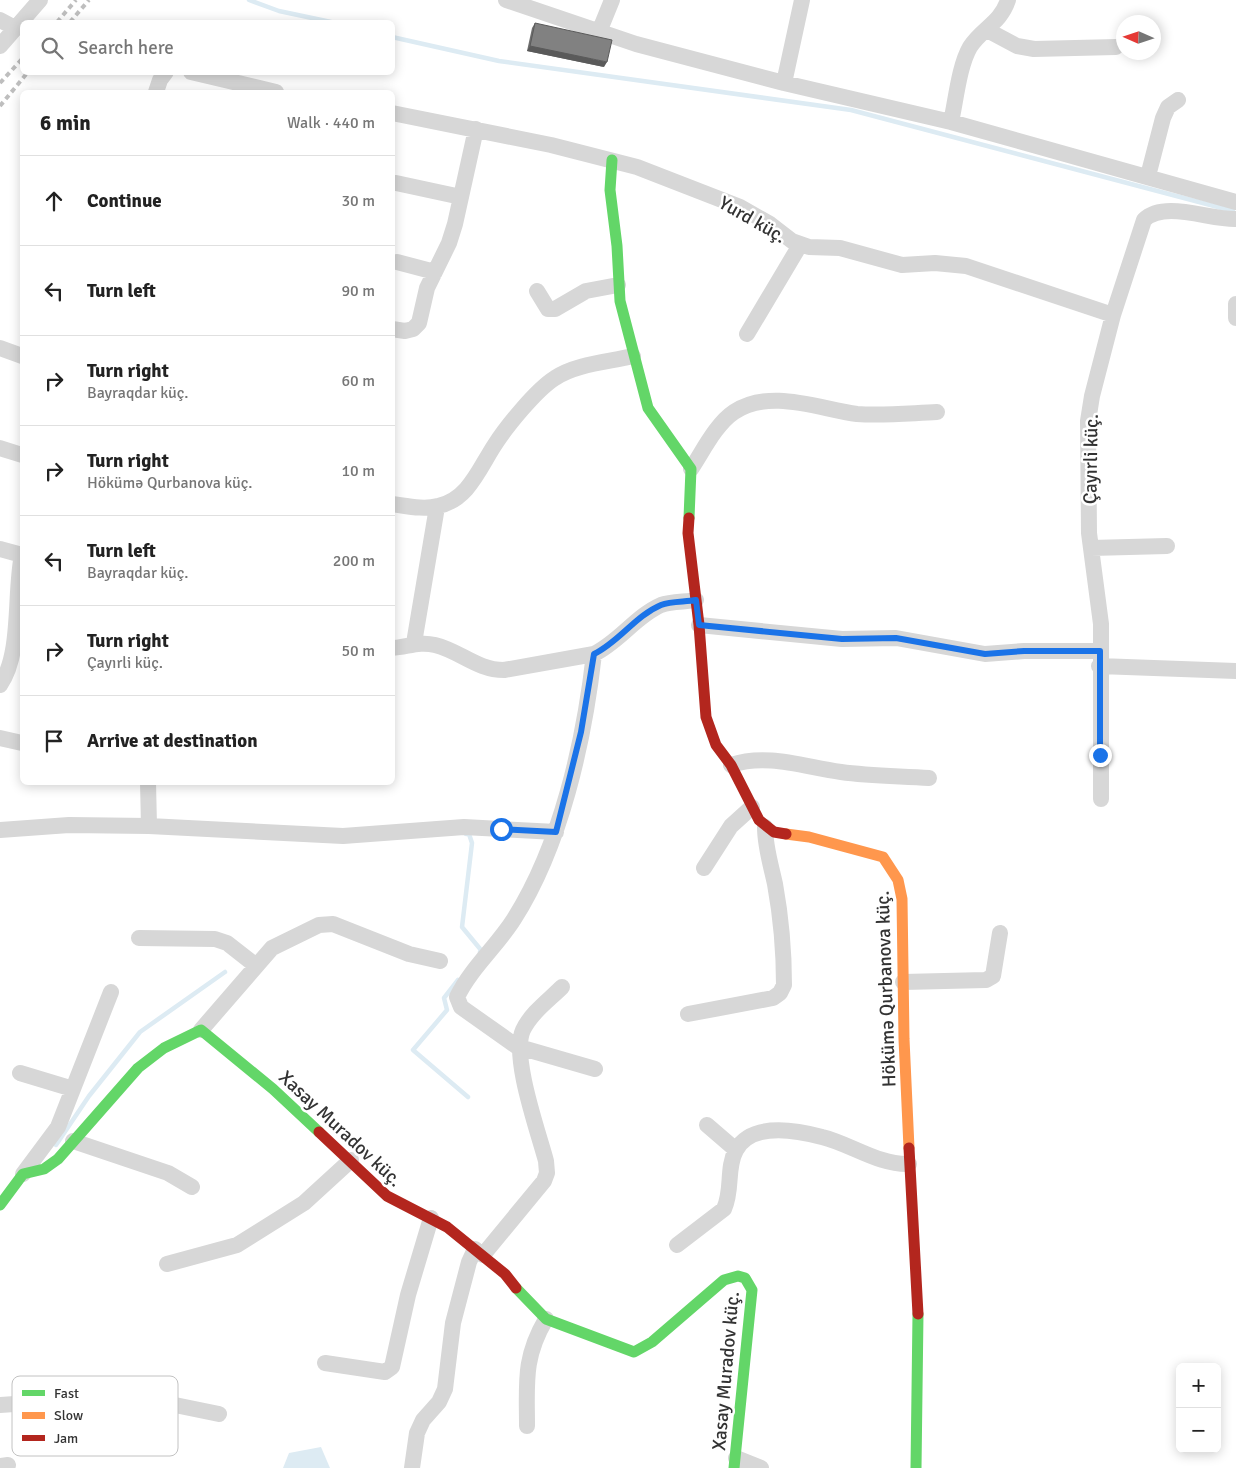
<!DOCTYPE html>
<meta charset="utf-8">
<style>
:root{--surface:#fff;--page:#f2f2f2;--text:#222;--muted:#767676;--line:#e0e0e0}
body{margin:0;font-family:Signika,sans-serif;background:var(--page);color:var(--text)}
.controls{position:absolute;right:15px;bottom:15px;display:grid;overflow:hidden;border-radius:8px;box-shadow:0 2px 12px #0003}
.controls button{width:45px;height:45px;display:grid;place-items:center;padding:0;border:0;border-bottom:1px solid var(--line);background:var(--surface);color:var(--text);font:25px sans-serif}
.compass{position:absolute;left:1116px;top:15px;width:45px;height:45px;border-radius:50%;background:var(--surface);box-shadow:0 2px 12px #0003;rotate:273deg}
.stop{position:absolute;width:15px;height:15px;margin:-11px;border:4px solid #1a73e8;border-radius:50%;background:#fff}
.stop.end{background:#1a73e8;border-color:#fff;box-shadow:0 1px 5px #0008}
.list{margin:0;padding:0;list-style:none}
h2{display:flex;justify-content:space-between;align-items:center;height:65px;margin:0;padding:0 20px;font-size:21px}
h2 small{font-size:16px;font-weight:400;color:var(--muted)}
.list li{display:grid;grid-template-columns:32px 1fr auto;gap:15px;align-items:center;box-sizing:border-box;height:90px;padding:0 20px;border-top:1px solid var(--line)}
.list b{display:block;font-size:19px;white-space:nowrap}
.list p{margin:0;font-size:16px;white-space:nowrap;color:var(--muted)}
.list em{font-size:16px;font-style:normal;color:var(--muted)}
.icon{flex:none;width:28px;height:28px;fill:none;stroke:currentColor;stroke-width:2;stroke-linecap:round;stroke-linejoin:round}
.map{position:relative;flex:none;width:1236px;height:1468px;overflow:hidden}
.search{position:absolute;background:var(--surface);box-shadow:0 2px 12px #0003;left:20px;top:20px;width:375px;height:55px;display:flex;align-items:center;gap:12px;box-sizing:border-box;padding:0 18px;border-radius:8px;color:var(--muted);font-size:19px}
.panel{position:absolute;background:var(--surface);box-shadow:0 2px 12px #0003;left:20px;top:90px;width:375px;height:695px;border-radius:8px}
.map>svg:first-child{display:block}
.water{fill:#ddebf3}
.lines{fill:none;stroke-linecap:round;stroke-linejoin:round}
.stream{stroke:#ddebf3;stroke-width:4.5}
.street{stroke:#d7d7d7;stroke-width:16}
.fast{stroke:#63d668;stroke-width:11}
.slow{stroke:#ff974d;stroke-width:11}
.jam{stroke:#b3261e;stroke-width:11}
.rail{stroke:#bebebe;stroke-width:4;stroke-dasharray:5 4;stroke-linecap:butt}
.wall{fill:#6f6f6f}
.shaded-wall{fill:#5a5a5a}
.building{fill:#818181;stroke:#5a5a5a}
.route{stroke:#1a73e8;stroke-width:6}
.labels{text-anchor:middle;stroke-width:5;stroke-linejoin:round;paint-order:stroke}
.street-label{font-size:19px;fill:#333;stroke:#fff}
.key{fill:#fff;stroke:#c2c2c2;stroke-width:1}
.key-label{font-size:14px;fill:#333}
</style>
<div class="map">
<svg width="1236" height="1468" viewBox="0 0 1236 1468">
<rect width="100%" height="100%" fill="#fff"/>
<!-- water -->
<path class="water" d="M321,1447l9,21h-47l6,-15z"/>
<g class="lines">
<!-- stream -->
<path class="stream" d="M249,0l30,11 52,11
M392,37l107,24 352,49 382,101
M466,834h3l3,9 -10,84 19,23 -1,2
M458,980l-14,18 3,12 -34,40 55,47
M56,1145l33,-49 51,-64 85,-60"/>
<!-- street -->
<path class="street" d="M506,0l130,44 148,39 167,39 285,80
M0,20l15,8
M987,30l30,16 17,3 82,-2
M599,32l13,-32
M0,46l40,-46
M191,72l85,20
M784,83l18,-83
M156,92l4,-12 6,-8
M392,113l159,32 86,22 103,40 30,17 22,17 17,6 31,1 62,17 33,-2 31,3 147,49
M951,122c5,-22 8,-56 19,-75 12,-19 30,-23 38,-47
M1148,176l15,-58 5,-11 10,-7
M396,183l65,14
M397,262l38,10
M537,291l11,18h7l31,-18 32,-6
M1236,318v-14
M392,329l13,2 8,-2 6,-6 8,-35 22,-45 6,-19 21,-95
M747,334l53,-89
M0,348l22,8
M0,448l22,7
M691,469c12,-18 25,-45 43,-57 36,-24 85,-3 123,2 27,2 54,-1 80,-2
M392,504c15,2 32,6 46,2 30,-6 41,-37 56,-60 12,-19 42,-56 61,-68 21,-14 53,-16 78,-22
M1091,548l76,-2
M0,549l22,6
M699,625l143,14 54,-1 89,16 39,-3h76
M414,643l23,-136
M392,648c16,-1 27,-7 43,-3 25,6 42,25 69,25l90,-16c25,-12 42,-38 67,-49 10,-4 24,-3 35,-5
M1099,666l137,5
M0,685c22,-31 14,-92 22,-130
M0,738l22,5
M731,765c36,-12 73,2 110,7 29,4 59,4 88,6
M148,782l1,44
M1101,799v-175l-12,-91 -1,-112 4,-25 21,-81 31,-95c20,-20 66,0 92,-1
M0,830l69,-5 80,1 194,10 121,-9 92,5
M704,868l27,-42 21,-19
M139,938l76,1 12,4 28,22
M903,982l83,-2 7,-4 7,-43
M688,1014l85,-16 7,-5 4,-8c0,-33 -3,-68 -9,-101 -4,-19 -10,-37 -10,-57
M201,1030l71,-82 47,-23 14,-1 76,30 31,7
M519,1047l76,22
M519,1048l-58,-41 -4,-10c14,-29 40,-51 57,-78 47,-74 70,-177 80,-265
M20,1073l53,16
M707,1125l29,25
M73,1141l95,32 24,14
M23,1174l35,-47 53,-135
M677,1245l47,-36c9,-19 2,-41 12,-59 16,-28 60,-20 86,-13 29,7 56,28 87,27
M483,1255l61,-74 3,-8 -1,-12c-8,-30 -35,-105 -23,-131 8,-17 26,-30 39,-43
M167,1264l70,-19 67,-42 47,-43
M325,1363l60,9 7,-5 16,-72 23,-77
M0,1405l131,-9 88,18
M527,1426c0,-43 -4,-68 19,-107
M736,1458l25,10
M0,1466l8,-1
M412,1468l5,-35 6,-13 16,-18 6,-13 8,-66 16,-61 6,-13"/>
<!-- fast -->
<path class="fast" d="M612,160l-2,30 7,56 3,55 28,107 43,61 -2,49
M0,1205l23,-31 21,-5 14,-10 80,-91 26,-20 37,-18 72,59 46,43
M516,1288l30,31 88,33 18,-10 72,-62 14,-4 7,2 7,12 -18,178
M916,1468l2,-154"/>
<!-- slow -->
<path class="slow" d="M786,834l23,3 74,20 15,23 4,19 2,140 5,109"/>
<!-- jam -->
<path class="jam" d="M689,518l-1,15 11,92 7,92 10,28 15,20 28,55 15,12 12,2
M319,1132l68,64 60,31 58,47 11,14
M909,1148l9,166"/>
<!-- rail -->
<path class="rail" d="M57,22l19,-22
M70,22l19,-22
M0,83l22,-24
M0,106l28,-34"/>
</g>
<!-- wall -->
<path class="wall" d="M535,23l69,44 -77,-16 5,-23z"/>
<!-- shaded-wall -->
<path class="shaded-wall" d="M530,46l77,16 -3,5 -77,-16z"/>
<!-- building -->
<path class="building" d="M535,23l77,17 -5,22 -77,-16z"/>
<g class="lines">
<!-- route -->
<path class="route" d="M501,829l55,3 25,-100 13,-78c25,-12 41,-38 67,-49 10,-4 24,-3 35,-5l3,25 143,14 54,-1 89,16 39,-3h76v104"/>
</g>
<g class="labels">
<!-- street labels -->
<g class="street-label">
<text transform="translate(753 219) rotate(30)" y="7">Yurd küç.</text>
<text transform="translate(1090 459) rotate(-89)" y="7">Çayırli küç.</text>
<text transform="translate(885 989) rotate(-92)" y="7">Hökümə Qurbanova küç.</text>
<text transform="translate(341 1128) rotate(43)" y="7">Xasay Muradov küç.</text>
<text transform="translate(725 1371) rotate(-85)" y="7">Xasay Muradov küç.</text>
</g>
</g>
<!-- legend -->
<rect x="12" y="1376" width="166" height="80" rx="8" class="key"/>
<rect x="22" y="1390" width="23" height="6" fill="#63d668"/>
<rect x="22" y="1412" width="23" height="7" fill="#ff974d"/>
<rect x="22" y="1435" width="23" height="6" fill="#b3261e"/>
<g class="key-label">
<text x="54" y="1398">Fast</text>
<text x="54" y="1420">Slow</text>
<text x="54" y="1443">Jam</text>
</g>
</svg>
<div class="controls">
<button>+</button>
<button>−</button>
</div>
<svg class="compass" viewBox="-18 -18 36 36"><path d="M0-13l5 13h-10z" fill="#e53935"/><path d="M0 13l5-13h-10z" fill="#767676"/></svg>
<div class="stop" style="left:501px;top:829px"></div>
<div class="stop end" style="left:1100px;top:755px"></div>
<div class="search"><svg class="icon" aria-label="search" viewBox="0 0 24 24"><circle cx="10" cy="10" r="6"/><path d="M15 15l6 6"/></svg>Search here</div>
<section class="panel">
<h2>6 min<small>Walk · 440 m</small></h2>
<ul class="list">
<li><svg class="icon" aria-label="ahead" viewBox="0 0 24 24"><path d="M12 20V5M6 11l6-6 6 6"/></svg><div><b>Continue</b></div><em>30 m</em></li>
<li><svg class="icon" aria-label="left" viewBox="0 0 24 24"><path d="M17 20v-9H6M10 6l-5 5 5 5"/></svg><div><b>Turn left</b></div><em>90 m</em></li>
<li><svg class="icon" aria-label="right" viewBox="0 0 24 24"><path d="M7 20v-9h11M14 6l5 5-5 5"/></svg><div><b>Turn right</b><p>Bayraqdar küç.</p></div><em>60 m</em></li>
<li><svg class="icon" aria-label="right" viewBox="0 0 24 24"><path d="M7 20v-9h11M14 6l5 5-5 5"/></svg><div><b>Turn right</b><p>Hökümə Qurbanova küç.</p></div><em>10 m</em></li>
<li><svg class="icon" aria-label="left" viewBox="0 0 24 24"><path d="M17 20v-9H6M10 6l-5 5 5 5"/></svg><div><b>Turn left</b><p>Bayraqdar küç.</p></div><em>200 m</em></li>
<li><svg class="icon" aria-label="right" viewBox="0 0 24 24"><path d="M7 20v-9h11M14 6l5 5-5 5"/></svg><div><b>Turn right</b><p>Çayırli küç.</p></div><em>50 m</em></li>
<li><svg class="icon" aria-label="arrive" viewBox="0 0 24 24"><path d="M6 21V4h12l-3 4 3 4H6"/></svg><div><b>Arrive at destination</b></div></li>
</ul>
</section>
</div>
